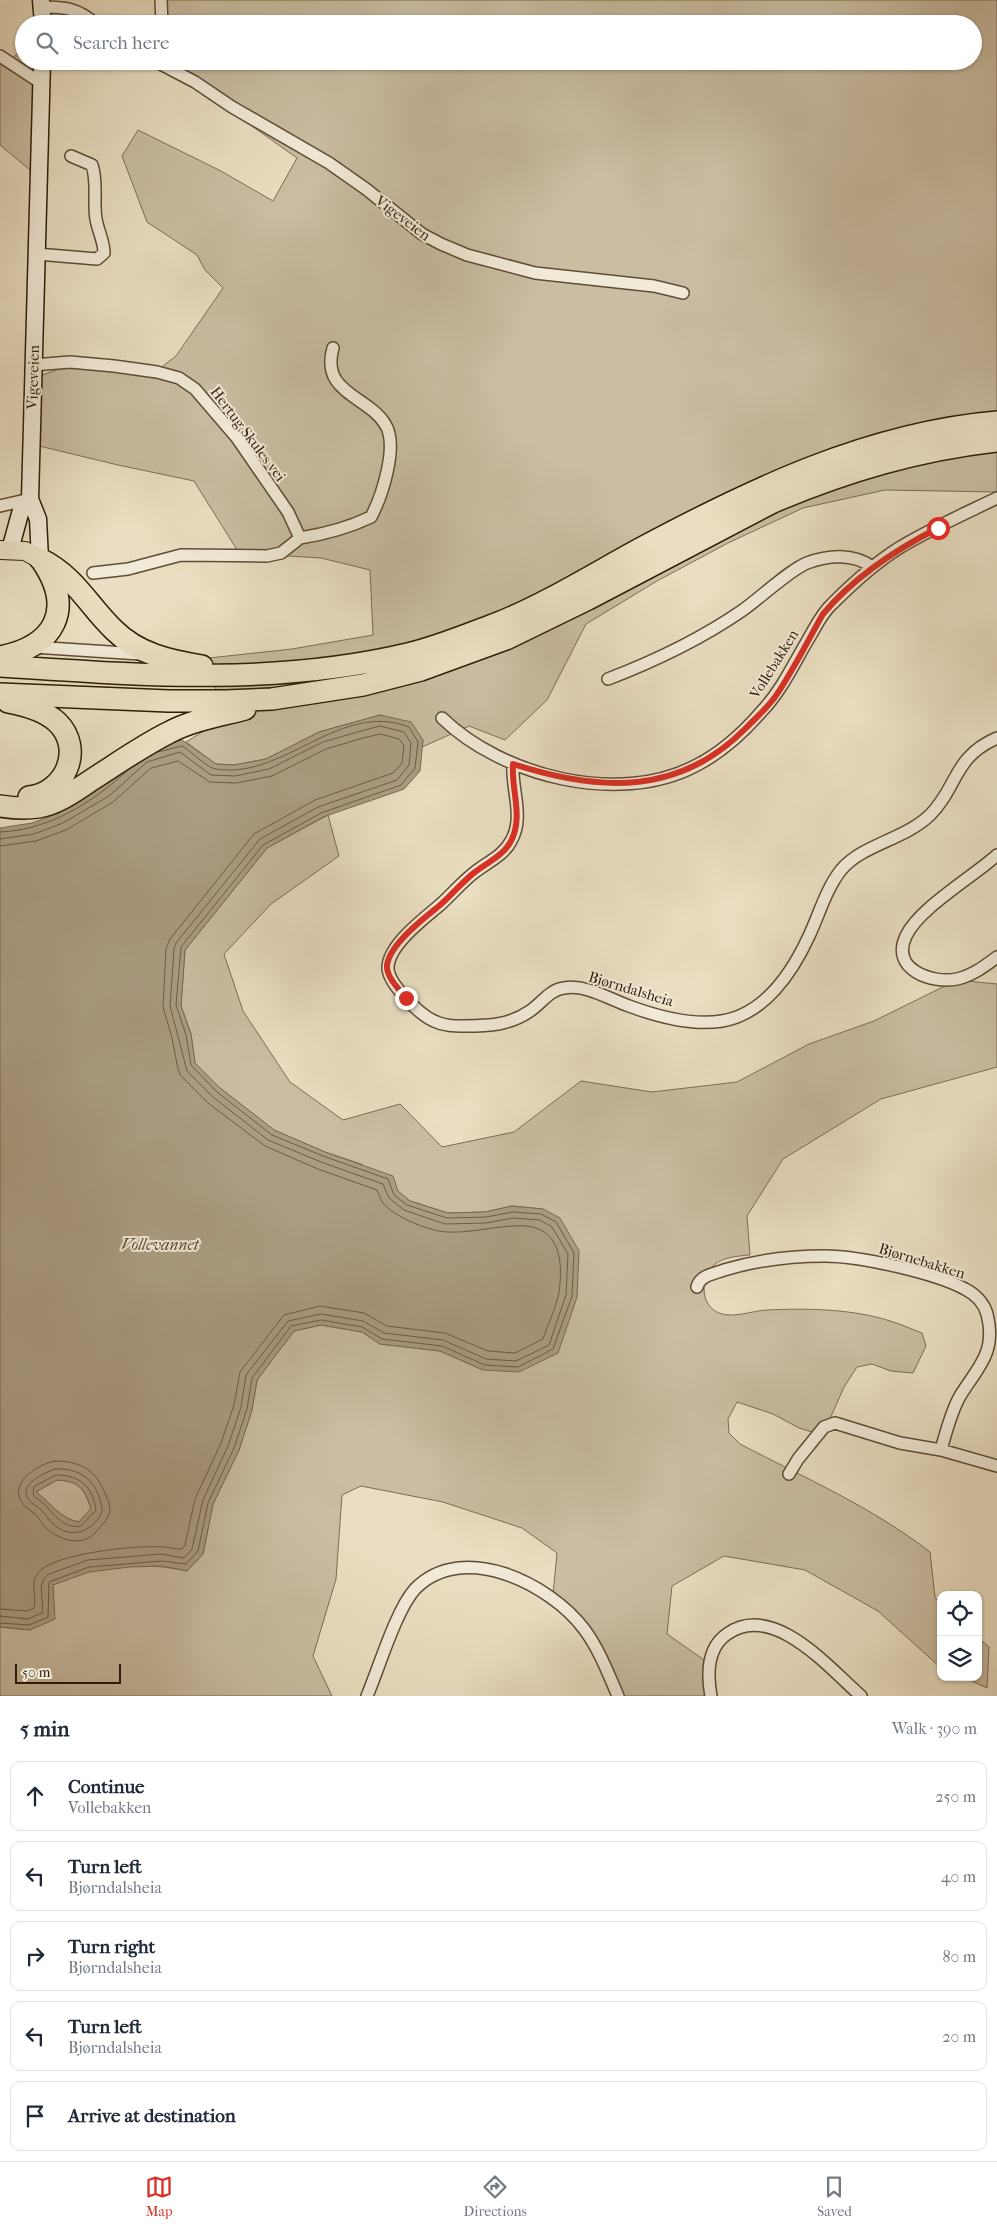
<!DOCTYPE html>
<meta charset="utf-8">
<style>
:root{--surface:#fff;--page:#f2f2f3;--text:#1f2937;--muted:#747a83;--line:#e0e1e3;--accent:#d93025}
body{margin:0;font-family:"IM FELL French Canon",serif;background:var(--page);color:var(--text)}
.controls{position:absolute;right:15px;bottom:15px;display:grid;overflow:hidden;border-radius:10px;box-shadow:0 1px 4px #0004}
.controls button{width:45px;height:45px;display:grid;place-items:center;padding:0;border:0;border-bottom:1px solid var(--line);background:var(--surface);color:var(--text);font:25px sans-serif}
.scale{position:absolute;left:15px;bottom:12px;width:106px;box-sizing:border-box;padding-left:5px;border:2px solid #2f1d09;border-top:0;font-size:14px;line-height:18px;white-space:nowrap;color:#2f1d09;-webkit-text-stroke:4px #f1ead7;paint-order:stroke}
.stop{position:absolute;width:15px;height:15px;margin:-11px;border:4px solid #d93025;border-radius:50%;background:#fff}
.stop.end{background:#d93025;border-color:#fff;box-shadow:0 1px 5px #0008}
.list{margin:0;padding:0;list-style:none}
h2{display:flex;justify-content:space-between;align-items:center;height:65px;margin:0;padding:0 20px;font-size:21px}
h2 small{font-size:16px;font-weight:400;color:var(--muted)}
.list li{display:grid;grid-template-columns:32px 1fr auto;gap:15px;align-items:center;box-sizing:border-box;height:70px;margin:0 10px 10px;padding:0 10px;border:1px solid var(--line);border-radius:10px}
.list b{display:block;font-size:19px;white-space:nowrap}
.list p{margin:0;font-size:16px;white-space:nowrap;color:var(--muted)}
.list em{font-size:16px;font-style:normal;color:var(--muted)}
.icon{flex:none;width:28px;height:28px;fill:none;stroke:currentColor;stroke-width:2;stroke-linecap:round;stroke-linejoin:round}
.map{position:relative;flex:none;width:997px;height:1696px;overflow:hidden}
.search{position:absolute;background:var(--surface);box-shadow:0 1px 4px #0004;left:15px;right:15px;top:15px;height:55px;display:flex;align-items:center;gap:12px;box-sizing:border-box;padding:0 18px;border-radius:28px;color:var(--muted);font-size:19px}
.sheet{height:465px;background:var(--surface)}
nav{display:flex;justify-content:space-around;align-items:center;box-sizing:border-box;height:70px;border-top:1px solid var(--line);background:var(--surface);font-size:14px;color:var(--muted)}
nav a{display:grid;justify-items:center;gap:2px}
nav .on{color:var(--accent)}
.map>svg:first-child{display:block}
.green{fill:#c9bda2;stroke:#7c6d56}
.water{fill:#aa9c82;stroke:#796952;fill-rule:evenodd}
.lines{fill:none;stroke-linecap:round;stroke-linejoin:round}
.shore{stroke:#6c5c46;stroke-width:1}
.street-casing{stroke:#5e4d37;stroke-width:14}
.secondary-casing{stroke:#2f1d09;stroke-width:19}
.primary-casing{stroke:#2f1d09;stroke-width:20}
.highway-casing{stroke:#2f1d09;stroke-width:24}
.street{stroke:#f1ead7;stroke-width:11}
.secondary{stroke:#f1ead7;stroke-width:16}
.primary{stroke:#e9dec1;stroke-width:18}
.highway{stroke:#e9dec1;stroke-width:21}
.route{stroke:#d93025;stroke-width:6}
.labels{text-anchor:middle;stroke-width:4;stroke-linejoin:round;paint-order:stroke}
.street-label{font-size:15px;fill:#2f1d09;stroke:#f1ead7}
.water-label{font-size:16px;font-style:italic;fill:#5a4933;stroke:#f1ead7}
</style>
<div class="map">
<svg width="997" height="1696" viewBox="0 0 997 1696">
<rect width="100%" height="100%" fill="#e9dec1"/>
<filter id="stains"><feTurbulence type="fractalNoise" baseFrequency=".004" numOctaves="4"/><feColorMatrix values="0 0 0 0 .2 0 0 0 0 .09 0 0 0 0 .02 0 0 0 .5 -.17"/></filter>
<radialGradient id="worn" r=".72"><stop offset=".6" stop-color="#630" stop-opacity="0"/><stop offset="1" stop-color="#630" stop-opacity=".3"/></radialGradient>
<!-- green -->
<path class="green" d="M167,0h830v492l-112,-2 -82,18 -75,35 -71,38 -71,43 -39,76 -42,40 -36,-14 -47,21 1,-7 -43,-25 -61,17 -53,27 -32,6 -18,-1 -30,-22 21,-13 17,-32 -46,-47 31,8 83,-9 81,-14 -3,-65 -49,-12 -82,-5 -45,-72 -76,-16 -83,-20 7,-70 29,-10 83,8 22,-17 47,-68 -18,-18 -8,-15 -50,-33 -25,-66 16,-26 83,41 52,30 24,-43 -110,-78 -16,-19h802v-37h-809z
M24,46v15h15l-3,114 -36,-30v-93l12,7z
M328,815l11,41 -68,48 -47,50 19,57 47,71 53,38 57,-16 42,43 72,-15 67,-51 71,11 85,-10 72,-38 65,-23 83,-41 40,4v83l-116,32 -98,60 -36,57 3,39c-12,1 -27,2 -36,10 -14,14 -14,40 5,48 14,6 35,-3 49,-3 38,-2 86,-1 122,11 11,3 21,8 32,12l4,13 -13,27 -22,-2 -19,-7 -15,3 -13,20 -18,41 -11,5 -16,-5 -26,-14 -36,-12 -9,17 1,14 11,11c65,34 132,63 190,108l5,45 6,9v62l-63,-57 -73,-41 -81,-14 -52,30 -5,48 43,30v32h-95l-15,-36 -47,-66 4,-41 -35,-25 -79,-26 -82,-16 -19,9 -6,84 -23,77 19,40h-332v-69l30,3 22,-45c13,-5 25,-11 38,-14 31,-7 66,-7 97,0l16,-17 10,-50 26,-54 13,-40 5,-30 37,-49 27,-6 41,7 18,12 60,7 43,19 60,-161 -31,-3 -27,6 -37,1 -38,-12 -49,-37 -36,-12 -51,-22 -54,-42 -25,-25 -4,-29 -10,-28 4,-56 82,-102z
M57,1480c23,1 27,9 34,29l-12,13c-19,-3 -28,-19 -43,-30z
M978,1638l11,9 -2,41 -24,-11h15z"/>
<!-- water -->
<path class="water" d="M380,715l31,7 12,18 -3,31 -16,18 -81,28 -56,31 -82,102 -4,56 10,28 4,29 25,25 54,42 51,22 68,24 5,15 12,10 38,12 37,-1 27,-6 31,3 17,9 19,33 -2,46 -19,56 -39,19 -36,-2 -43,-19 -60,-7 -18,-12 -41,-7 -27,6 -37,49 -5,30 -13,40 -26,54 -10,50 -16,17 -25,-5 -32,1 -41,5 -36,13 2,34 -25,11 -30,-3v-799l32,-5 27,-10 44,-27 38,-35 41,-11 34,24 18,1 32,-6 53,-27zM57,1480c22,1 27,8 34,28l-12,14c-19,-3 -28,-19 -43,-30z"/>
<g class="lines">
<!-- shore -->
<path class="shore" d="M0,832c49,-2 92,-29 128,-62
M0,839l34,-5 29,-11 46,-27 38,-34 33,-10 31,23 24,1 34,-7 54,-27 38,-11 19,-5 24,6 7,11 -2,22 -12,15 -79,27 -58,32 -84,104 -2,6 -4,57 17,65 26,26 55,43 53,22 62,22 6,14 15,12 41,14 41,-1 27,-5 27,2 12,7 16,27 -2,41 -17,50 -33,16 -30,-2 -43,-19 -59,-7 -21,-12 -42,-7 -33,7 -42,54 -5,32 -13,39 -25,54 -11,49 -8,9 -23,-4 -73,6 -39,14c-14,9 -4,26 -7,39l-14,6 -28,-3
M0,846l36,-5 30,-11 47,-28 38,-34 27,-7 32,21 26,1 36,-7 54,-27 37,-11 17,-4 19,5 5,6 -2,18 -9,10 -78,27 -61,34 -84,105 -4,9 -3,59 9,31 6,31 3,7 27,27 57,43 53,23 59,21c2,4 3,9 6,13 11,14 48,29 65,29 23,1 43,-5 65,-6 45,-4 51,30 46,66 -3,16 -11,32 -16,47l-28,14 -27,-2 -43,-18 -58,-7 -23,-13 -44,-7 -36,9 -44,57 -6,33 -13,38 -26,56 -10,46 -3,4c-6,1 -13,-2 -19,-2 -25,-2 -112,6 -126,27 -7,11 0,23 -3,34l-7,3 -27,-2
M55,1461c27,0 42,10 51,35 3,6 5,12 3,19 -3,7 -9,12 -14,18 -13,14 -35,7 -48,-4 -5,-5 -8,-11 -12,-15 -5,-4 -11,-7 -14,-13 -11,-20 18,-37 34,-40z
M55,1469c21,-1 36,7 44,27 2,6 3,10 3,16 -11,22 -33,28 -51,10 -4,-4 -6,-9 -10,-12 -4,-4 -9,-6 -12,-10 -12,-15 15,-27 26,-31z
M56,1475c23,0 37,11 40,35l-15,16c-17,3 -25,-10 -36,-21 -4,-4 -8,-6 -12,-10l1,-8z
M0,1623l29,2 19,-8 1,-35 40,-15 73,-6 24,3 12,-13 10,-48 26,-55 13,-39 5,-31 39,-52 30,-6 41,7 20,12 60,7 43,19 33,2 35,-18 19,-53 2,-43 -18,-31 -15,-8 -28,-2 -27,5 -39,1 -40,-13 -13,-10 -6,-16 -65,-23 -51,-21 -55,-43 -26,-27 -5,-30 -10,-30 5,-58 82,-102 58,-32 80,-28 14,-17 3,-26 -9,-15c-69,-27 -125,53 -193,42 -9,-1 -25,-18 -34,-23l-24,6"/>
<defs>
<path id="street" d="M161,0l1,24
M42,7c23,0 35,1 54,17
M0,56l41,27
M155,61l40,21 37,25 97,56 37,26 56,45 19,10 26,11 68,18 119,13 29,7
M37,254l60,5 7,-6c0,-12 -6,-22 -8,-34 -3,-18 2,-36 -4,-54l-21,-9
M33,365l37,-3 44,4 43,6 22,6 16,11 42,49 51,74 12,26 -19,15 -14,3 -86,-1 -53,14 -35,4
M0,506l30,-7
M300,538c25,-4 48,-10 71,-21 11,-21 28,-72 14,-93 -17,-28 -65,-31 -52,-76
M33,647l107,7
M608,679c47,-18 93,-40 135,-69 17,-12 48,-41 64,-47 21,-8 47,-10 65,4
M442,718c60,58 176,88 253,48 26,-13 48,-33 67,-55 20,-21 32,-48 47,-73 7,-12 13,-25 23,-34 20,-20 43,-41 67,-56 31,-19 65,-34 98,-50
M513,764c-2,25 12,53 -2,77 -7,14 -23,21 -36,31 -12,9 -22,21 -34,32 -16,14 -52,40 -53,63 -1,16 32,48 46,54 10,5 20,5 31,5 24,0 45,-1 65,-15 12,-8 19,-21 34,-23 22,-4 45,11 65,18 27,10 63,20 93,15 42,-7 70,-48 87,-85 10,-21 17,-47 32,-66 22,-26 63,-30 89,-55 28,-28 23,-58 67,-77
M997,855c-24,22 -78,53 -91,81 -16,33 25,48 51,43 15,-3 28,-13 40,-22
M697,1287c3,-12 17,-13 27,-17 33,-10 67,-14 101,-14 35,0 110,17 140,33 10,5 19,14 22,25 10,38 -9,53 -27,82 -9,16 -14,36 -19,54
M789,1474l9,-15 26,-32 11,-4 65,20 41,7 56,16
M367,1696c12,-28 29,-86 48,-107 48,-49 135,-5 169,40 15,20 24,44 34,67
M711,1696c-4,-22 -4,-48 16,-62 46,-33 102,34 134,62"/>
<path id="secondary" d="M41,0l2,24
M10,550l11,-40 9,-11
M40,559l-2,-40 -8,-20 12,-438"/>
<path id="primary" d="M0,550l25,1 15,8"/>
<path id="highway" d="M40,559c36,18 47,45 74,71 24,24 56,31 88,36
M0,657c55,-11 75,-47 42,-96
M0,666c138,9 272,20 408,-12 30,-7 61,-20 90,-31 46,-18 96,-49 140,-73 112,-60 230,-117 359,-128
M0,694l169,7h57l46,-2 91,-14 58,-15 85,-31 82,-40 185,-97c74,-31 144,-52 224,-61
M8,702c16,3 36,8 49,20 28,27 8,71 -28,75
M0,806c13,2 25,3 38,1 20,-3 38,-17 55,-28 25,-16 49,-33 75,-46 24,-13 51,-17 77,-24"/>
</defs>
<!-- street casing -->
<use href="#street" class="street-casing"/>
<!-- secondary casing -->
<use href="#secondary" class="secondary-casing"/>
<!-- primary casing -->
<use href="#primary" class="primary-casing"/>
<!-- highway casing -->
<use href="#highway" class="highway-casing"/>
<!-- street -->
<use href="#street" class="street"/>
<!-- secondary -->
<use href="#secondary" class="secondary"/>
<!-- primary -->
<use href="#primary" class="primary"/>
<!-- highway -->
<use href="#highway" class="highway"/>
</g>
<g class="lines">
<!-- route -->
<path class="route" d="M406,998c-7,-9 -20,-21 -19,-33 3,-21 37,-47 52,-59 13,-11 23,-24 36,-34 13,-10 30,-17 37,-33 11,-24 -1,-50 1,-75 86,28 166,32 233,-36 10,-10 21,-20 29,-31 18,-26 32,-55 48,-83 31,-37 72,-64 115,-86"/>
</g>
<g class="labels">
<!-- street labels -->
<g class="street-label">
<text transform="translate(403 218) rotate(37)" y="5">Vigeveien</text>
<text transform="translate(33 377) rotate(-88)" y="5">Vigeveien</text>
<text transform="translate(248 434) rotate(53)" y="5">Hertug Skules vei</text>
<text transform="translate(774 664) rotate(-58)" y="5">Vollebakken</text>
<text transform="translate(631 989) rotate(17)" y="5">Bjørndalsheia</text>
<text transform="translate(922 1261) rotate(17)" y="5">Bjørnebakken</text>
</g>
<!-- water labels -->
<g class="water-label">
<text x="160" y="1250">Vollevannet</text>
</g>
</g>
<rect width="100%" height="100%" filter="url(#stains)"/>
<rect width="100%" height="100%" fill="url(#worn)"/>
</svg>
<div class="controls">
<button><svg class="icon" aria-label="locate" viewBox="0 0 24 24"><circle cx="12" cy="12" r="6"/><path d="M12 2v4M12 18v4M2 12h4M18 12h4"/></svg></button>
<button><svg class="icon" aria-label="layers" viewBox="0 0 24 24"><path d="M12 4l9 5-9 5-9-5zM3 14l9 5 9-5"/></svg></button>
</div>
<div class="scale">50 m</div>
<div class="stop" style="left:938px;top:528px"></div>
<div class="stop end" style="left:406px;top:998px"></div>
<div class="search"><svg class="icon" aria-label="search" viewBox="0 0 24 24"><circle cx="10" cy="10" r="6"/><path d="M15 15l6 6"/></svg>Search here</div>
</div>
<section class="sheet">
<h2>5 min<small>Walk · 390 m</small></h2>
<ul class="list">
<li><svg class="icon" aria-label="ahead" viewBox="0 0 24 24"><path d="M12 20V5M6 11l6-6 6 6"/></svg><div><b>Continue</b><p>Vollebakken</p></div><em>250 m</em></li>
<li><svg class="icon" aria-label="left" viewBox="0 0 24 24"><path d="M17 20v-9H6M10 6l-5 5 5 5"/></svg><div><b>Turn left</b><p>Bjørndalsheia</p></div><em>40 m</em></li>
<li><svg class="icon" aria-label="right" viewBox="0 0 24 24"><path d="M7 20v-9h11M14 6l5 5-5 5"/></svg><div><b>Turn right</b><p>Bjørndalsheia</p></div><em>80 m</em></li>
<li><svg class="icon" aria-label="left" viewBox="0 0 24 24"><path d="M17 20v-9H6M10 6l-5 5 5 5"/></svg><div><b>Turn left</b><p>Bjørndalsheia</p></div><em>20 m</em></li>
<li><svg class="icon" aria-label="arrive" viewBox="0 0 24 24"><path d="M6 21V4h12l-3 4 3 4H6"/></svg><div><b>Arrive at destination</b></div></li>
</ul>
</section>
<nav>
<a class="on"><svg class="icon" aria-label="map" viewBox="0 0 24 24"><path d="M3 6l6-2 6 2 6-2v14l-6 2-6-2-6 2zM9 4v14M15 6v14"/></svg>Map</a>
<a><svg class="icon" aria-label="directions" viewBox="0 0 24 24"><path d="M12 3l9 9-9 9-9-9zM9 14v-3h6M13 9l2 2-2 2"/></svg>Directions</a>
<a><svg class="icon" aria-label="saved" viewBox="0 0 24 24"><path d="M7 4h10v16l-5-4-5 4z"/></svg>Saved</a>
</nav>
